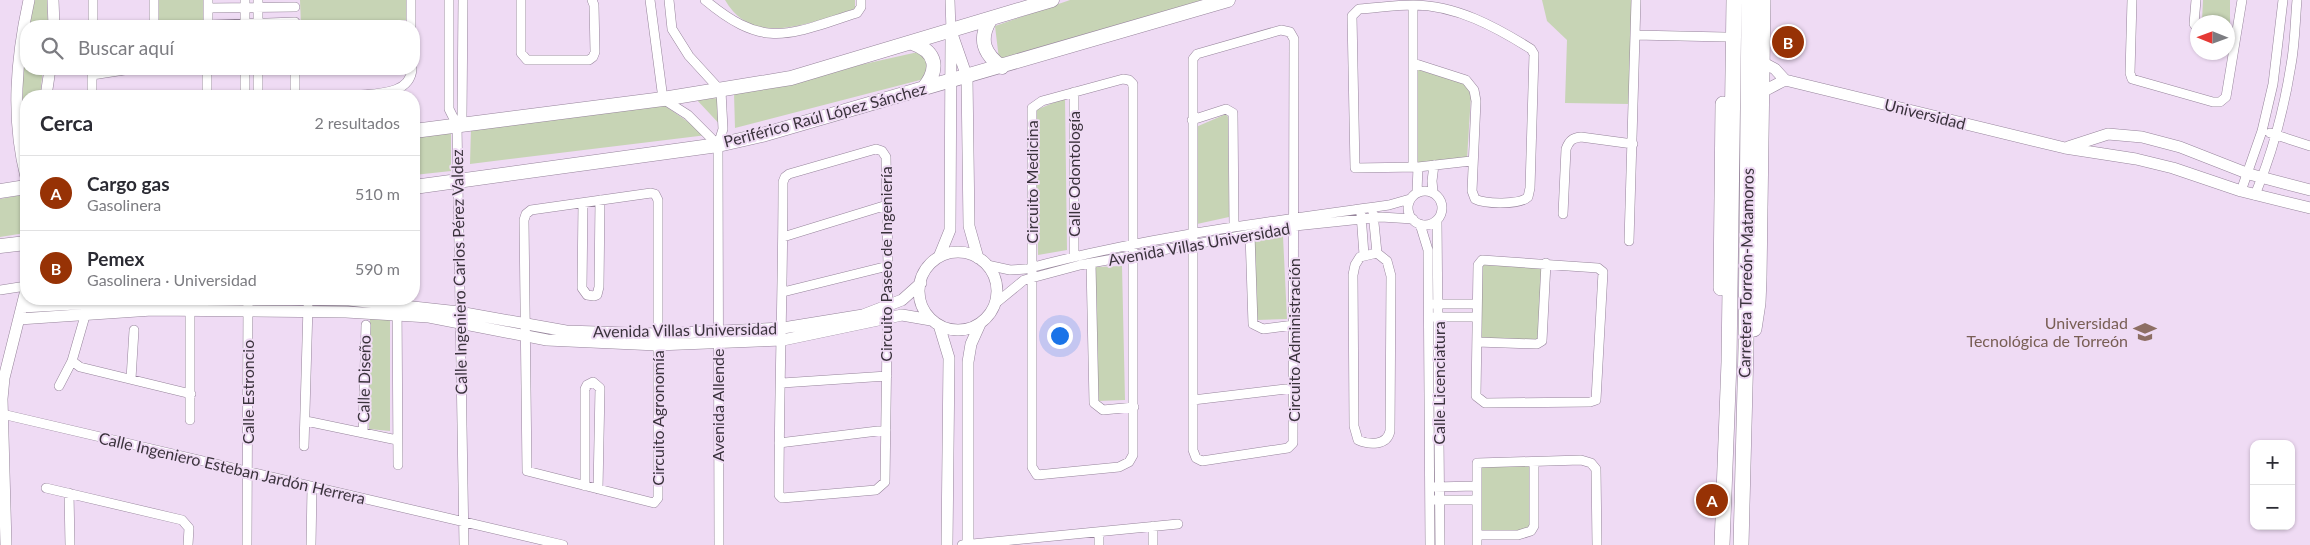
<!DOCTYPE html>
<html lang="es">
<meta charset="utf-8">
<style>
:root{--surface:#fff;--page:#f7f7f7;--text:#2b2b33;--muted:#7c7c81;--line:#e1e1e2;--accent:#973205}
body{margin:0;font-family:Lato,sans-serif;background:var(--page);color:var(--text)}
.controls{position:absolute;right:15px;bottom:15px;display:grid;overflow:hidden;border-radius:10px;box-shadow:0 1px 4px #0004}
.controls button{width:45px;height:45px;display:grid;place-items:center;padding:0;border:0;border-bottom:1px solid var(--line);background:var(--surface);color:var(--text);font:25px sans-serif}
.compass{position:absolute;left:2190px;top:15px;width:45px;height:45px;border-radius:50%;background:var(--surface);box-shadow:0 1px 4px #0004;rotate:271deg}
.you{position:absolute;left:1059px;top:335px;width:18px;height:18px;margin:-12px;border:4px solid #fff;border-radius:50%;background:#1a73e8;box-shadow:0 0 0 8px #1a73e833}
.badge{display:grid;place-items:center;width:32px;height:32px;border-radius:50%;background:var(--accent);color:#fff;font-size:16px;font-weight:700}
.pin{position:absolute;translate:-50% -50%;border:2px solid #fff;box-shadow:0 1px 5px #0006}
.list{margin:0;padding:0;list-style:none}
h2{display:flex;justify-content:space-between;align-items:center;height:65px;margin:0;padding:0 20px;font-size:21px}
h2 small{font-size:16px;font-weight:400;color:var(--muted)}
.list li{display:grid;grid-template-columns:32px 1fr auto;gap:15px;align-items:center;box-sizing:border-box;height:75px;padding:0 20px;border-top:1px solid var(--line)}
.list b{display:block;font-size:19px;white-space:nowrap}
.list p{margin:0;font-size:16px;white-space:nowrap;color:var(--muted)}
.list em{font-size:16px;font-style:normal;color:var(--muted)}
.icon{flex:none;width:28px;height:28px;fill:none;stroke:currentColor;stroke-width:2;stroke-linecap:round;stroke-linejoin:round}
.map{position:relative;flex:none;width:2310px;height:545px;overflow:hidden}
.search{position:absolute;background:var(--surface);box-shadow:0 1px 4px #0004;left:20px;top:20px;width:400px;height:55px;display:flex;align-items:center;gap:12px;box-sizing:border-box;padding:0 18px;border-radius:20px;color:var(--muted);font-size:19px}
.panel{position:absolute;background:var(--surface);box-shadow:0 1px 4px #0004;left:20px;top:90px;width:400px;height:215px;border-radius:20px}
.map>svg:first-child{display:block}
.green{fill:#c7d4b5}
.lines{fill:none;stroke-linecap:round;stroke-linejoin:round}
.minor-casing{stroke:#96849b;stroke-width:10}
.tertiary-casing{stroke:#96849b;stroke-width:12}
.primary-casing{stroke:#96849b;stroke-width:15}
.trunk-casing{stroke:#96849b;stroke-width:16}
.minor{stroke:#fff;stroke-width:9}
.tertiary{stroke:#fff;stroke-width:11}
.primary{stroke:#fff;stroke-width:14}
.trunk{stroke:#fff;stroke-width:15}
.labels{text-anchor:middle;stroke-width:4;stroke-linejoin:round;paint-order:stroke}
.street-label{font-size:16px;fill:#3a323c;stroke:#efdbf4}
.education-label{font-size:16px;fill:#785e54;stroke:#efdbf4;text-anchor:end}
</style>
<div class="map">
<svg width="2310" height="545" viewBox="0 0 2310 545">
<rect width="100%" height="100%" fill="#efdbf4"/>
<!-- green -->
<path class="green" d="M34,0h13l1,26h-20z
M159,0h45l1,26h-46z
M300,0h106v20l-44,6h-61z
M725,0h130v9c-42,12 -102,41 -130,-9z
M1070,0h133l-204,59 -4,-33z
M1542,0h90l-3,104 -64,-1 2,-63 -20,-19z
M2203,0h27v24l-28,-3z
M26,32v37h17l-3,27h-14v52c-6,-40 -5,-75 0,-116z
M918,52l5,2 6,8 -5,17 -189,49 -1,-35z
M1416,69l49,15 6,11 -4,64 -51,5z
M722,98l3,32 -29,-31z
M1065,98l2,152 -29,5 -2,-145z
M661,103l46,32 -237,29 1,-36z
M1226,114l2,3 1,100 -32,7 -1,-97z
M451,131v40l-37,4v-39z
M21,195l4,38 -25,4v-38z
M1283,236l4,83 -31,1 -3,-82z
M1482,265l60,2 -3,73 -59,-1z
M1122,266l3,134 -27,1 -3,-134z
M370,317h20v114l-21,-2z
M1478,464h55l-3,67 -52,3z"/>
<g class="lines">
<defs>
<path id="minor" d="M449,0v109l8,16
M463,0l-1,118 -5,7 7,420
M521,0v53l6,7h62l4,-3 2,-5 -1,-47 -2,-5
M650,0l13,99 25,16 30,30
M669,0l3,29 17,27 32,35 2,38 -5,16 1,400
M705,0c61,51 84,34 152,13l4,-6v-7
M950,0l1,31
M2132,0l-2,73 2,6 81,23h7l6,-5 16,-97
M2196,0l-2,24 4,5
M208,8l87,-1
M208,25l87,-3
M93,26v-26
M154,26v-26
M208,26v-26
M245,26v-26
M258,26v-26
M411,26v-26
M1281,30l9,2 4,7 -1,404 -5,5 -86,13 -6,-3 -3,-8v-391l4,-5z
M1635,35l1,-35
M1413,63l53,17 8,10 2,11 -4,90 3,8c10,5 45,6 53,-2l2,-9 4,-134 -3,-5c-35,-22 -75,-44 -118,-44 -18,0 -37,3 -54,4l-7,7 3,152 63,-1 53,-6
M295,69v27
M92,75l39,-6
M1123,79l6,1 4,4v371l-4,7 -10,5 -82,8 -5,-8v-359l10,-7z
M92,96v-27
M207,96v-27
M245,96v-27
M258,96v-27
M353,96c21,-3 57,0 59,-27
M1192,120l34,-11 7,4 1,113
M2270,133l40,13
M876,149l6,2 4,6 2,109 -3,216 -9,8 -94,8 -3,-3c0,-105 4,-209 4,-313l2,-5 4,-3z
M1413,167v-162
M1408 208a17 17 0 1 1 34 0a17 17 0 1 1-34 0Z
M2241,191l21,-60 11,-47 10,-84
M1417,192l1,-25
M1433,192l-1,-11 2,-16
M651,193l4,1 3,6v298l-4,5 -127,-32 -3,-251 2,-6 5,-4z
M2255,195c17,-41 29,-86 36,-130 4,-21 4,-43 6,-65
M583,203l-1,85 5,7 7,1 3,-1 2,-8 1,-87
M1373,213l4,40
M1361,214l3,41
M1563,214l3,-65c3,-8 6,-11 15,-12l52,7
M1437,221l3,324
M1420,224l8,26 2,295
M1250,234l3,90 10,5 31,-4
M783,237l104,-32
M1629,241l6,-206 90,2
M1377,253l10,8 4,15 -1,155c-3,15 -21,14 -32,9l-4,-14 -1,-151 2,-10 5,-8z
M1074,257v-165
M1482,260l116,8 5,4 -7,128 -6,2 -105,1 -9,-7 2,-131z
M1091,264l3,139 9,7 31,-3
M987,265l23,5 16,-1c119,-32 241,-47 363,-64l21,-6
M0,290l26,-4
M783,292l105,-26
M190,299v121
M397,299l1,166
M996,303l28,-23 56,-15 215,-39 86,-9 32,2
M1434,304h43
M1434,317h43
M1477,342l60,2 5,-3 4,-78
M72,361l8,6 111,27
M131,379l3,-49
M782,383l105,-7
M59,386l13,-25 15,-52
M1193,400l101,-12
M2,414l561,131
M306,421l91,19
M363,433l3,-108
M779,443l107,-13
M304,446l4,-140
M585,486v-97l2,-4 6,-3 7,6 -2,101
M1434,487l42,-1
M46,488l136,32 7,8 -1,17
M69,493l1,52
M1434,500h42
M1153,526v19
M1099,532v13
M1477,535h41l13,-4 3,-5v-64
M247,545l1,-246
M311,545l1,-58
M962,545l216,-21
M1477,545v-82l104,-3 10,3 5,6 1,76"/>
<path id="tertiary" d="M53,0l1,26
M951,31l16,46 2,149 9,32
M1762,62l13,7 10,11 280,68 71,11 37,9 68,23 69,17
M1762,92l23,-12
M46,96l4,-27
M2068,147l40,-13 34,3 38,10 69,27 61,16
M26,177c-15,-59 -10,-118 3,-177
M919 291a39 39 0 1 1 78 0a39 39 0 1 1-78 0Z
M939,257l11,-27 1,-191
M291,299l58,1 110,12 107,19 92,3 125,-6 80,-13 39,-15 19,-17
M22,307l144,-8
M19,319l133,-9 194,2 83,5 118,23 110,5 126,-5 119,-25 29,5
M939,325l10,33 -2,187
M6,545l-4,-146 2,-21 22,-88
M968,545v-183l3,-18 9,-20"/>
<path id="primary" d="M990,20c-12,20 -6,34 12,47
M912,43c26,9 27,27 11,46
M414,131l249,-32 128,-21 261,-78
M414,187l304,-42 44,-10 466,-135
M0,191l26,-4
M0,246l26,-3"/>
<path id="trunk" d="M1721,288l2,-184
M1754,329l4,-26 1,-24 4,-279
M1722,545l7,-183 5,-362
M1741,545l5,-198 3,-347"/>
</defs>
<!-- minor casing -->
<use href="#minor" class="minor-casing"/>
<!-- tertiary casing -->
<use href="#tertiary" class="tertiary-casing"/>
<!-- primary casing -->
<use href="#primary" class="primary-casing"/>
<!-- trunk casing -->
<use href="#trunk" class="trunk-casing"/>
<!-- minor -->
<use href="#minor" class="minor"/>
<!-- tertiary -->
<use href="#tertiary" class="tertiary"/>
<!-- primary -->
<use href="#primary" class="primary"/>
<!-- trunk -->
<use href="#trunk" class="trunk"/>
</g>
<!-- icons -->
<defs>
<symbol id="university-bare" viewBox="-9 -9 18 18"><path d="M0-5L7-2L0 1L-7-2ZM-4 1L0 2.5L4 1V4Q0 6-4 4Z" fill="#8d6e63" stroke="#efdbf4" stroke-width="2.5" paint-order="stroke"/></symbol>
</defs>
<g fill-rule="evenodd">
<use href="#university-bare" x="2129" y="316" width="32" height="32"/>
</g>
<g class="labels">
<!-- street labels -->
<g class="street-label">
<text transform="translate(1925 114) rotate(14)" y="6">Universidad</text>
<text transform="translate(825 115) rotate(-15)" y="6">Periférico Raúl López Sánchez</text>
<text transform="translate(1074 174) rotate(-90)" y="6">Calle Odontología</text>
<text transform="translate(1032 182) rotate(-90)" y="6">Circuito Medicina</text>
<text transform="translate(1199 244) rotate(-10)" y="6">Avenida Villas Universidad</text>
<text transform="translate(886 264) rotate(-90)" y="6">Circuito Paseo de Ingeniería</text>
<text transform="translate(459 272) rotate(-91)" y="6">Calle Ingeniero Carlos Pérez Valdez</text>
<text transform="translate(1746 273) rotate(-89)" y="6">Carretera Torreón-Matamoros</text>
<text transform="translate(685 330) rotate(-1)" y="6">Avenida Villas Universidad</text>
<text transform="translate(1294 340) rotate(-90)" y="6">Circuito Administración</text>
<text transform="translate(364 379) rotate(-89)" y="6">Calle Diseño</text>
<text transform="translate(1439 383) rotate(-90)" y="6">Calle Licenciatura</text>
<text transform="translate(248 392) rotate(-90)" y="6">Calle Estroncio</text>
<text transform="translate(718 405) rotate(-90)" y="6">Avenida Allende</text>
<text transform="translate(658 418) rotate(-90)" y="6">Circuito Agronomía</text>
<text transform="translate(232 468) rotate(13)" y="6">Calle Ingeniero Esteban Jardón Herrera</text>
</g>
<!-- education labels -->
<g class="education-label">
<text x="2128" y="329">Universidad<tspan x="2128" dy="18">Tecnológica de Torreón</tspan></text>
</g>
</g>
</svg>
<div class="controls">
<button>+</button>
<button>−</button>
</div>
<svg class="compass" viewBox="-18 -18 36 36"><path d="M0-13l5 13h-10z" fill="#e53935"/><path d="M0 13l5-13h-10z" fill="#7c7c81"/></svg>
<div class="you"></div>
<div class="pin badge" style="left:1712px;top:500px">A</div>
<div class="pin badge" style="left:1788px;top:42px">B</div>
<div class="search"><svg class="icon" aria-label="search" viewBox="0 0 24 24"><circle cx="10" cy="10" r="6"/><path d="M15 15l6 6"/></svg>Buscar aquí</div>
<section class="panel">
<h2>Cerca<small>2 resultados</small></h2>
<ul class="list">
<li><span class="badge">A</span><div><b>Cargo gas</b><p>Gasolinera</p></div><em>510 m</em></li>
<li><span class="badge">B</span><div><b>Pemex</b><p>Gasolinera · Universidad</p></div><em>590 m</em></li>
</ul>
</section>
</div>
